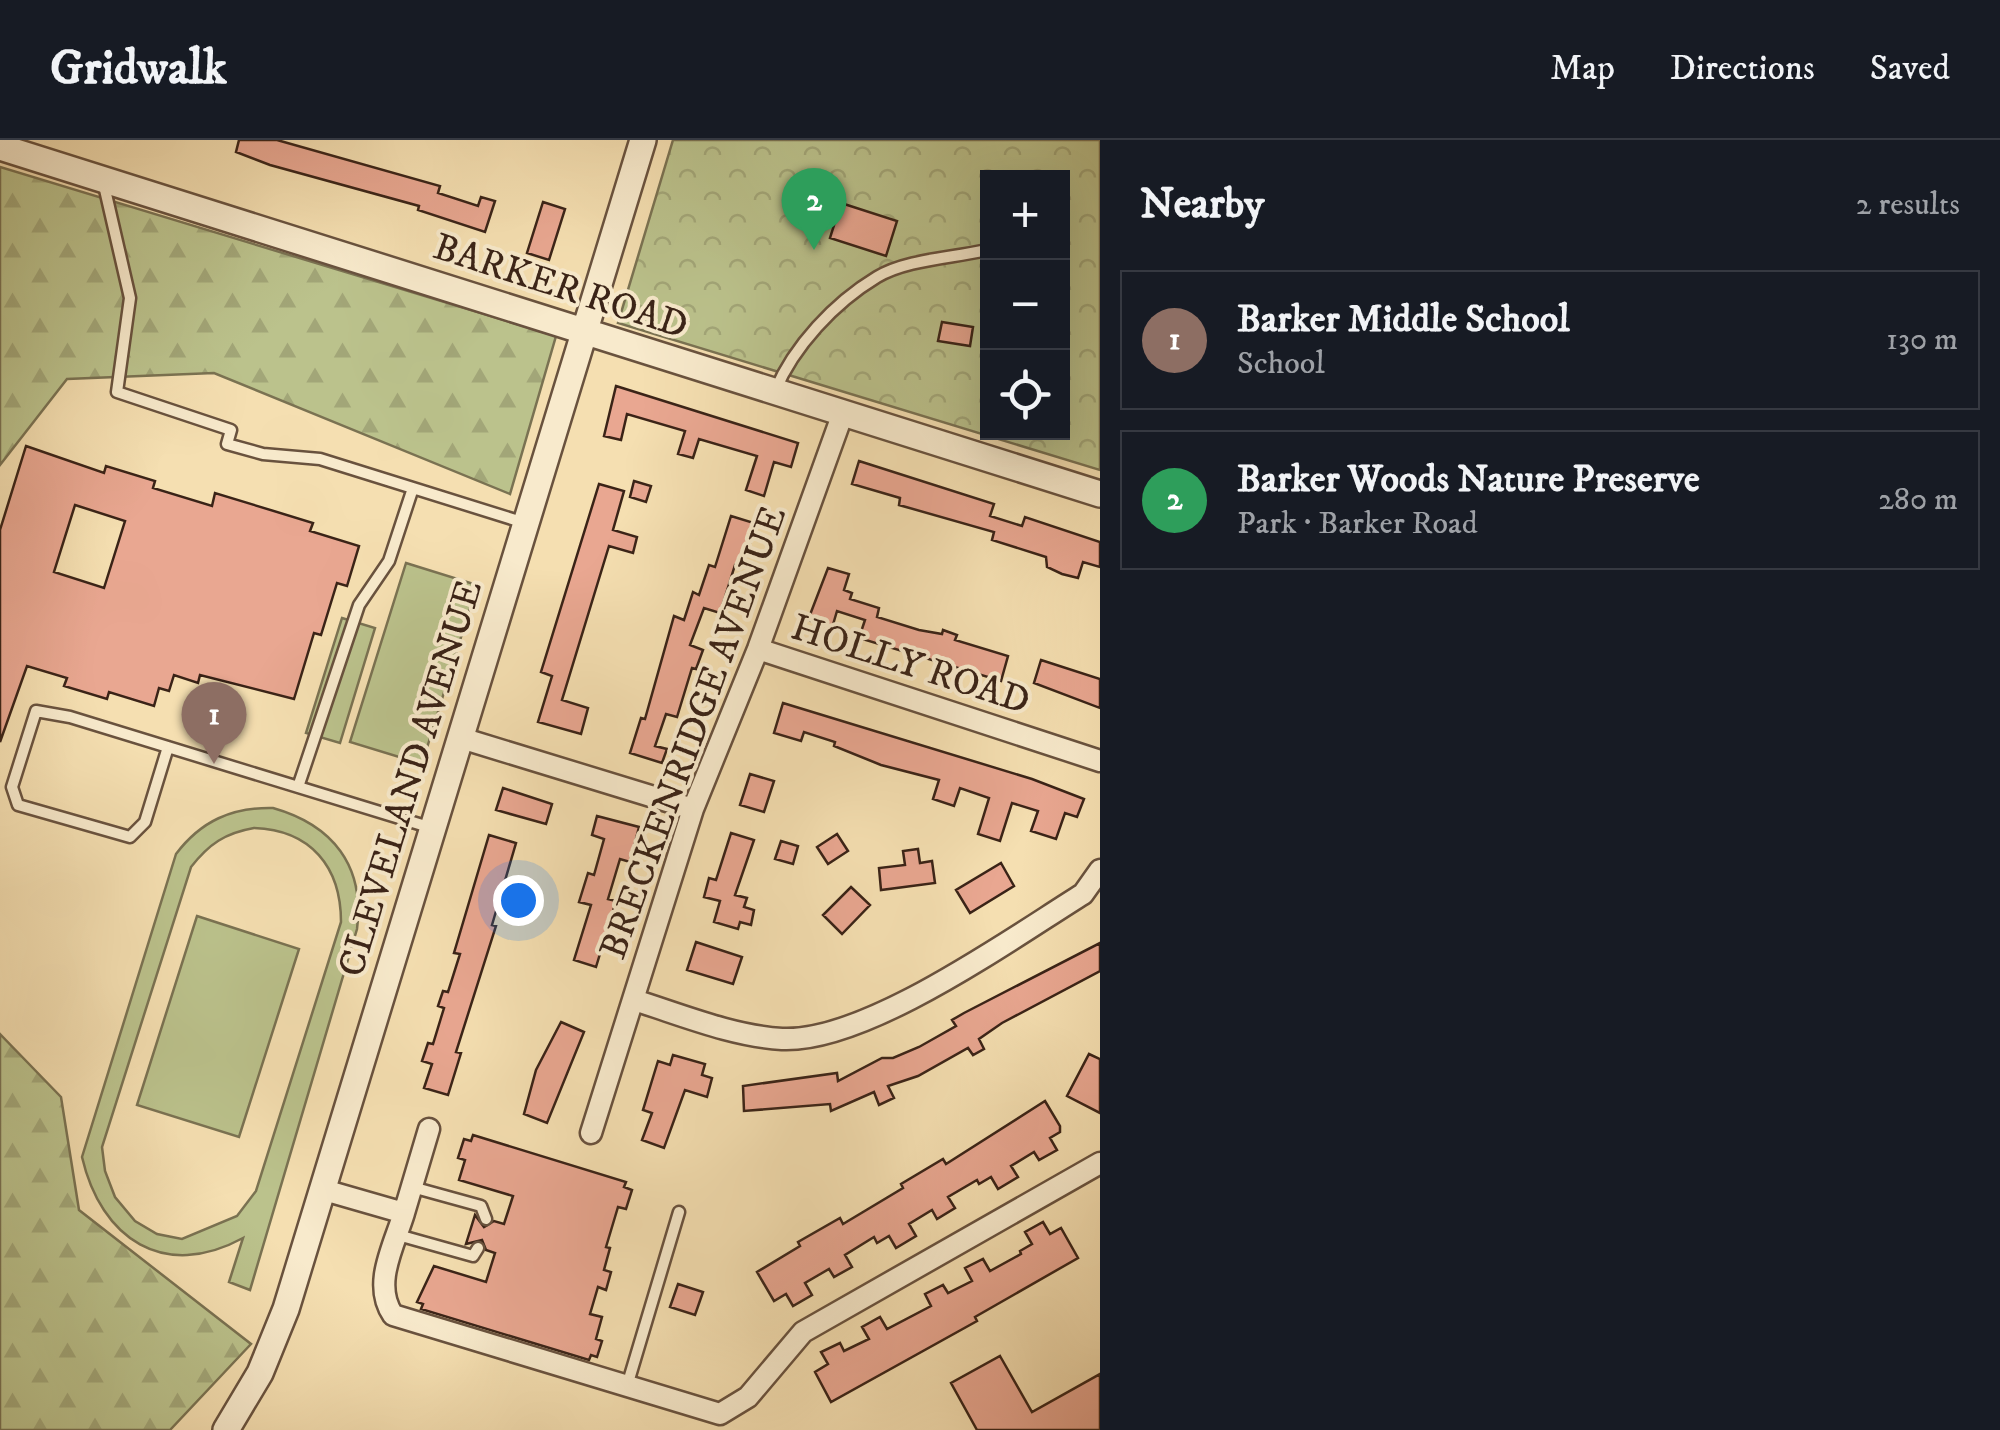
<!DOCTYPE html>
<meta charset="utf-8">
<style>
:root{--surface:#171b24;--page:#242831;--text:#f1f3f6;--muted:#9ea1a6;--line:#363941;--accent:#d93025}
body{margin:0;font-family:"IM FELL DW Pica",serif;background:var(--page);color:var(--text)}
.controls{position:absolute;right:30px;top:30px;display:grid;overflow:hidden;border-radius:0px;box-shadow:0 10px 40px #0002}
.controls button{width:90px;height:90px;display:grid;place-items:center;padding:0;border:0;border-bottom:2px solid var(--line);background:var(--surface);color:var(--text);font:50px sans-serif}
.you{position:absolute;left:518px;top:760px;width:35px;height:35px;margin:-25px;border:8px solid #fff;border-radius:50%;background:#1a73e8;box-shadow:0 0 0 15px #1a73e833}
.badge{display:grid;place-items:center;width:65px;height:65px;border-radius:50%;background:var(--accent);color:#fff;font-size:32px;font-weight:700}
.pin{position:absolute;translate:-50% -82px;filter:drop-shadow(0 2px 5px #0008)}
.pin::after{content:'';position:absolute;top:52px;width:35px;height:30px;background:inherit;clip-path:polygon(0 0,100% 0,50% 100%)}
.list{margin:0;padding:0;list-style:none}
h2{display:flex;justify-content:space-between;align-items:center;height:130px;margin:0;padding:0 40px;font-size:42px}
h2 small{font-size:32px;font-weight:400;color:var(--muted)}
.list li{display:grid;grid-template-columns:65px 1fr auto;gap:30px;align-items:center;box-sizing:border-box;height:140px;margin:0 20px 20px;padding:0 20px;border:2px solid var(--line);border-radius:0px}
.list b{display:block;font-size:38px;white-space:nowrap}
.list p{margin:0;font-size:32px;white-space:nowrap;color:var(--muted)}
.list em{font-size:32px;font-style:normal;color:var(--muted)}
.icon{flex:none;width:55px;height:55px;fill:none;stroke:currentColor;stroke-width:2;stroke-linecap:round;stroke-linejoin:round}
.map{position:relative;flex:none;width:1100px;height:1290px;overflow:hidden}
header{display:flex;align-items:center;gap:60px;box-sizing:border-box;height:140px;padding:0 50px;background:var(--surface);border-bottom:2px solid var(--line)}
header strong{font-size:48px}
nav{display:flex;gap:55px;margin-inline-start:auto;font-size:35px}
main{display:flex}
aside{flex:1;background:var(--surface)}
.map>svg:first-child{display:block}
.forest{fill:url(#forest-firs);stroke:#7a7252;stroke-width:2.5}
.park{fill:url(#park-crowns);stroke:#7a7252;stroke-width:2.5;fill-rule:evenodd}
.garden{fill:#bbc28c;stroke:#7a7252;stroke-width:2.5;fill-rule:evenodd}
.building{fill:#e9a791;stroke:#3a2317;stroke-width:2.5;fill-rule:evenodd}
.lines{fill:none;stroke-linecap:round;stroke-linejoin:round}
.service-casing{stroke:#69523e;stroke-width:15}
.minor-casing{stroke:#69523e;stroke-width:25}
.tertiary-casing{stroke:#69523e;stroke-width:30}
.service{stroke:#f8eacc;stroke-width:10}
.minor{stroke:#f8eacc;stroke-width:20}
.tertiary{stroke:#f8eacc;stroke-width:25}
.labels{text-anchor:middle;stroke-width:8;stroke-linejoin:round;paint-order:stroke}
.street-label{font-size:38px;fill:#3a2317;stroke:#f8eacc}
</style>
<header>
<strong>Gridwalk</strong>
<nav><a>Map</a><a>Directions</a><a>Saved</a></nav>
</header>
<main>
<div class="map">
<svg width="1100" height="1290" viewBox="0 0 1100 1290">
<defs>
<pattern id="forest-firs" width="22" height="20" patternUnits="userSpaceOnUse" patternTransform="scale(2.5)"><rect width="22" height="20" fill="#bbc28c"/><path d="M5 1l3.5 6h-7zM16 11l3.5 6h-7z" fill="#a2a678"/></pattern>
<pattern id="park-crowns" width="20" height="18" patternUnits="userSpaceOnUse" patternTransform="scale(2.5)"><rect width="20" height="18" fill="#bbc28c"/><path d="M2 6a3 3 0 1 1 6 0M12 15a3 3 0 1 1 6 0" fill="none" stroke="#a2a678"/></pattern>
</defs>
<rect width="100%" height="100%" fill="#f5dfb1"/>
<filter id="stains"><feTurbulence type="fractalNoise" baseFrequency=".002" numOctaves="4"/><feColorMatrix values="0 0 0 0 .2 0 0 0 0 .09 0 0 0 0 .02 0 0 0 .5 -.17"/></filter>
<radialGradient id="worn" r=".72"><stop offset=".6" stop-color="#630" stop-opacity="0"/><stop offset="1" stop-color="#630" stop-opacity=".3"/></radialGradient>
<!-- forest -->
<path class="forest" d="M0,27l556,169 -46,158 -296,-121 -147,6 -67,86z
M0,894l61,63 18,113 172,134 -81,86h-170z"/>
<!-- park -->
<path class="park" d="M673,0h427v330l-482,-147zM988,38h74v254h-74z"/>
<!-- garden -->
<path class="garden" d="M406,423l71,22 -55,179 -72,-22z
M342,478l33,10 -35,115 -34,-10z
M273,668c60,17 92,58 84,121l-107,361 -21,-8 14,-44c-79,43 -142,1 -161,-81l94,-303c25,-33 56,-47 97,-46zM254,688c57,2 87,39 87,94l-85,269 -19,25 -55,23 -25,-5 -22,-13 -20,-24 -10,-26 -3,-24 89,-280c18,-23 34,-34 63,-39z
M197,776l102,33 -60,188 -102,-32z"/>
<!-- building -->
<path class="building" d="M239,0h38l163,46 -2,7 40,13 3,-9 14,4 -10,31 -67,-22 1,-4 -149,-41 -34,-13z
M543,62l22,7 -16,51 -22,-7z
M841,63l56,18 -11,35 -56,-18z
M942,182l31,5 -3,19 -32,-5z
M616,246l182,57 -7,24 -17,-5 -10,34 -18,-6 11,-34 -58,-17 -6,19 -15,-4 7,-23 -58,-17 -6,26 -17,-4z
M26,306l78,27 2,-7 49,15 -2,7 59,18 3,-13 98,30 -3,8 49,15 -12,40 -10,-3 -16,52 -7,-2 -20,66 -94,-24 -2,8 -24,-8 -5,16 -10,-3 -5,18 -45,-14 -2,7 -43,-13 3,-8 -40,-12 -27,76v-212zM75,365l50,16 -21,67 -50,-16z
M859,321l135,43 -4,12 32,10 3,-9 75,25v25l-17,-5 -5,16 -16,-4 -15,-7 -1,-10 -54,-17 2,-8 -95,-27 1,-7 -48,-14z
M634,341l17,5 -5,16 -16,-5z
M599,344l25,7 -11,39 24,7 -4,16 -24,-7 -47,154 26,8 -7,26 -43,-12 14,-46 -11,-4z
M731,376l23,7 -4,20 -8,24 -7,-2 -15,48 -16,-5 -14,37 13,5 -7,19 -4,-1 -15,49 -11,-3 -11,32 12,3 -5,14 -32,-10 11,-35 4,1 29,-103 10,4 9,-28 6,3 10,-30 6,2z
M828,428l21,6 -5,16 8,3 -2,6 29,9 -2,9 42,13 23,4 1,-4 14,5 -2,5 53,16 -7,25 -142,-43 6,-18 -28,-9 -5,17 -24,-8z
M1041,520l59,19v29l-66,-25z
M783,563l249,76 52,20 -7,18 -12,-4 -9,26 -25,-8 7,-20 -26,-8 -12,38 -22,-7 11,-36 -29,-10 -6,18 -21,-7 6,-19 -58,-15 -47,-19 1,-4 -31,-10 -3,9 -27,-8z
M750,634l24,7 -10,31 -24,-7z
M503,648l49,16 -6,20 -50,-14z
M597,676l42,11 -9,35 -10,-3 -12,40 8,2 -20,66 -22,-7 17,-55 -12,-3 9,-29 6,2 10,-36 -12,-4z
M731,693l23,7 -19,55 12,3 -3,9 10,3 -3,15 -11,-3 -2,7 -24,-7 6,-21 -16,-4 5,-19 7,2z
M837,694l11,17 -20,13 -11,-17z
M489,695l27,8 -24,82 4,1 -40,126 5,1 -13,42 -24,-7 8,-24 -10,-3 6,-18 5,1 11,-36 -6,-2 5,-15 5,1 12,-38 -6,-1z
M781,701l17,5 -5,18 -18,-5z
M918,709l2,14 12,-2 3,22 -54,7 -2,-22 26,-3 -2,-14z
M1001,723l13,23 -44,27 -14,-23z
M851,747l19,18 -28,29 -19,-19z
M696,802l46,15 -9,27 -46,-14z
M1100,803v28l-98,52 -23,16 5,10 -11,6 -5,-7 -50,28 -30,10 6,12 -15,7 -5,-13 -43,19 -1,-7 -86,7 -1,-25 94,-13 1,8 44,-23h11l26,-11 37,-21 -4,-6 12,-7z
M561,882l23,10 -37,91 -23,-9 12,-44z
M1089,914l11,5v54l-33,-17z
M673,915l32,9 -3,11 10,3 -5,19 -22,-7 -21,58 -22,-8 10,-27 -9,-3 15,-49 12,4z
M1045,961l15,25v6l-10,6 7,12 -18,10 -5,-8 -23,14 7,11 -20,12 -7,-12 -12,7 -2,-4 -29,17 7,11 -18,11 -5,-9 -23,14 7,12 -20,12 -7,-12 -12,7 -3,-6 -29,18 7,12 -18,10 -5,-8 -24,14 7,12 -19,11 -7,-12 -12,7 -17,-29 43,-26 -2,-4 42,-24 3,6 60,-36 -2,-4 42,-25 3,5z
M473,995l153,47 -2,5 8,3 -6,19 -8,-2 -12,40 4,1 -6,22 7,2 -5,18 -8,-3 -8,27 12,3 -6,22 6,2 -5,16 -6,-2 -2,5 -168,-51 2,-5 -6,-2 17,-36 52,16 9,-29 -9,-3 -4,-10 -16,4 9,-29 9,12 10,-6 10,3 9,-28 -54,-16 6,-20 -7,-2 6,-19 7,2z
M1043,1082l7,12 11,-6 17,30 -103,59 2,4 -146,81 -16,-30 13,-8 -7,-12 19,-9 4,8 25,-12 -7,-12 18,-10 7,12 44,-23 -6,-12 18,-9 5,8 24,-12 -7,-13 18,-9 7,12 31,-17 -1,-3 12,-7 -7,-12z
M678,1144l25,8 -8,23 -25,-8z
M1000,1216l32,56 68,-38v56h-123l-26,-47z"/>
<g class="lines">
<defs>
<path id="service" d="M103,41l27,117 -13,94 114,38 -4,14 36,10 57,5 205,64
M775,251c19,-45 59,-88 102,-114 28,-17 73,-19 105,-26
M168,607l-23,75 -15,15 -112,-32 -6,-18 24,-76 34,6 362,111
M298,647l61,-182 30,-44 24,-73
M412,1047l69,19 5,13
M398,1095l75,21 5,-8
M627,1246l52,-174"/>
<path id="minor" d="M758,509l342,112
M461,598l232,71
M634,860c48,15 98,36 148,39 84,4 230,-101 301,-145l17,-24
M591,993l102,-324 65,-160 85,-236
M324,1050l80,23c-10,33 -32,71 -11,102l327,99 28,-17 55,-65 297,-169
M404,1073l25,-84"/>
<path id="tertiary" d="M0,7l1100,347
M226,1290l34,-57 26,-64 357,-1169"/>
</defs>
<!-- service casing -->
<use href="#service" class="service-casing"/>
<!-- minor casing -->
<use href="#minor" class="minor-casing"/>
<!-- tertiary casing -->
<use href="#tertiary" class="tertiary-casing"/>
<!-- service -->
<use href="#service" class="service"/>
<!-- minor -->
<use href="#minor" class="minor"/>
<!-- tertiary -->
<use href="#tertiary" class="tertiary"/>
</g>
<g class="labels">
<!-- street labels -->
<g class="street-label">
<text transform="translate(561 145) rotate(18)" y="13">BARKER ROAD</text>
<text transform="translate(911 523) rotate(18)" y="13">HOLLY ROAD</text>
<text transform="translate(692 592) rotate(-70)" y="13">BRECKENRIDGE AVENUE</text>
<text transform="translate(409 638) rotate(-73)" y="13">CLEVELAND AVENUE</text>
</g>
</g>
<rect width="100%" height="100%" filter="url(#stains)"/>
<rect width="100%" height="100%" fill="url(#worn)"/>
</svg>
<div class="controls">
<button>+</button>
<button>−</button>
<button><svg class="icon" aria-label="locate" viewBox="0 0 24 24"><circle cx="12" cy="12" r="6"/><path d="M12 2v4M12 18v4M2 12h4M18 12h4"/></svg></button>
</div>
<div class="you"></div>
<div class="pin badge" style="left:214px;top:624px;background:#8d6e63">1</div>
<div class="pin badge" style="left:814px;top:110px;background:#2e9e5b">2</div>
</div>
<aside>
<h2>Nearby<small>2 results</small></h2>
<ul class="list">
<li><span class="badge" style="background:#8d6e63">1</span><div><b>Barker Middle School</b><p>School</p></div><em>130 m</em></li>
<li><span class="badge" style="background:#2e9e5b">2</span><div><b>Barker Woods Nature Preserve</b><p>Park · Barker Road</p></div><em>280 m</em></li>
</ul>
</aside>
</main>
